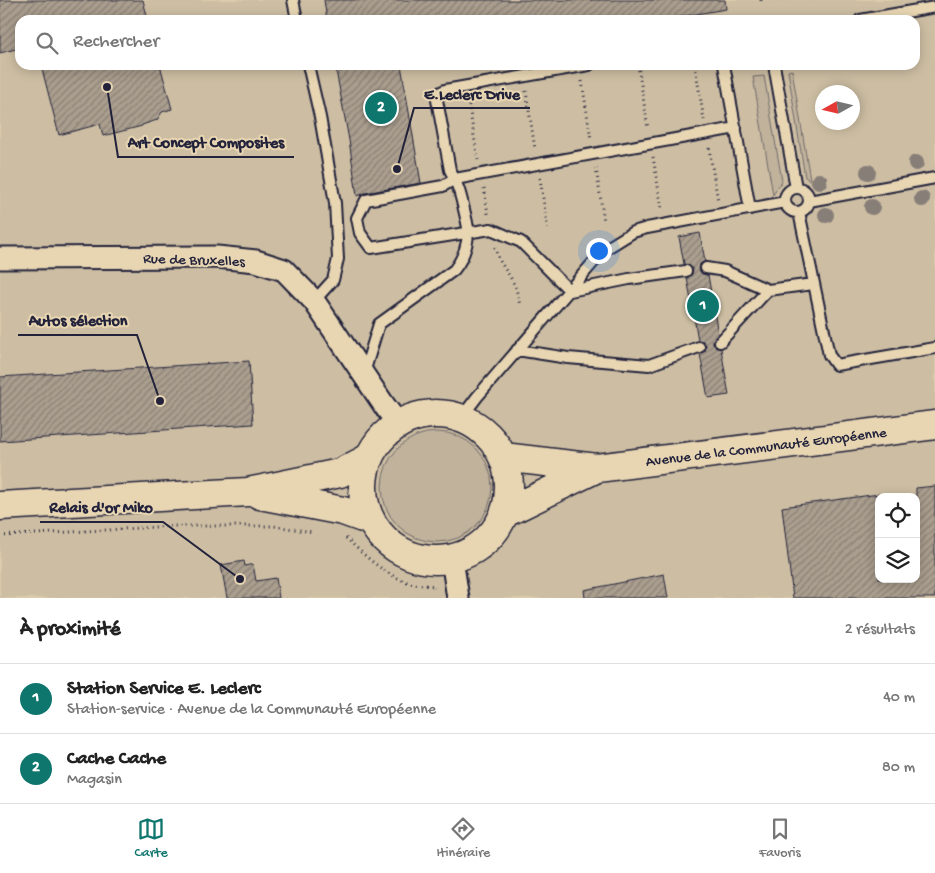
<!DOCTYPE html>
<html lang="fr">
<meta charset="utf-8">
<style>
:root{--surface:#fff;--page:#f6f6f6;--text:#222;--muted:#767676;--line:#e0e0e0;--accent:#0f766e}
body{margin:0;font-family:"Gochi Hand",sans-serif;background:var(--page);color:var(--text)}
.controls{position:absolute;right:15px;bottom:15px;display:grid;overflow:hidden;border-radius:10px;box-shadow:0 2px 12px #0003}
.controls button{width:45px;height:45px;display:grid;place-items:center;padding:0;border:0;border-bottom:1px solid var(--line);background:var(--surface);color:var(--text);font:25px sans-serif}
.compass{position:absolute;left:815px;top:85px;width:45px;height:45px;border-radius:50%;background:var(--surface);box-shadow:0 2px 12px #0003;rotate:262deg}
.you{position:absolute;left:598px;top:250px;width:18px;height:18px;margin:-12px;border:4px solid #fff;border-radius:50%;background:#1a73e8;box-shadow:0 0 0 8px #1a73e833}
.badge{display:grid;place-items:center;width:32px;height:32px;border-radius:50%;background:var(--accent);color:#fff;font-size:16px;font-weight:700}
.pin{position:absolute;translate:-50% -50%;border:2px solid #fff;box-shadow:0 1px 5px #0006}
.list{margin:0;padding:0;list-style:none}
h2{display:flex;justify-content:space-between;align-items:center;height:65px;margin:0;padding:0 20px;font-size:21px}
h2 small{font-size:16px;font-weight:400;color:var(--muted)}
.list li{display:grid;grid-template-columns:32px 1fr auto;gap:15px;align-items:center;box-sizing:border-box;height:70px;padding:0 20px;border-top:1px solid var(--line)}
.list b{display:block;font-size:19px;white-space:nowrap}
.list p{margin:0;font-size:16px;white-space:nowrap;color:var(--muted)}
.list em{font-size:16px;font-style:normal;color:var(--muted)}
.icon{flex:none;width:28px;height:28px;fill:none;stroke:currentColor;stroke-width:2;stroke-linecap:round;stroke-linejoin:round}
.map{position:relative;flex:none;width:935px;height:598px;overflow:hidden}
.search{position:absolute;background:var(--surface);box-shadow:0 2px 12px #0003;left:15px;right:15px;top:15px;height:55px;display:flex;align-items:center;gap:12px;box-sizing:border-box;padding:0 18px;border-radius:15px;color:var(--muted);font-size:19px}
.sheet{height:205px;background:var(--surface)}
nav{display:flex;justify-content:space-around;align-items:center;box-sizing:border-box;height:70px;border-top:1px solid var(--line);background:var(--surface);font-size:14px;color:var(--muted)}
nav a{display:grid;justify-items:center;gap:2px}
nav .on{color:var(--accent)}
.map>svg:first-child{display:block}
.built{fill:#cdbea3;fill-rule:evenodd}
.green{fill:#c0b29b;stroke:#716a6b}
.building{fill:url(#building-hatch);stroke:#22223b}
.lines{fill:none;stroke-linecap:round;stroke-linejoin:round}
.lane-casing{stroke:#22223b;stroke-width:14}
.street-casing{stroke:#22223b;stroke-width:25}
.secondary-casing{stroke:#22223b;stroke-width:31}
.path{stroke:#22223b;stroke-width:3;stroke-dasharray:1 4;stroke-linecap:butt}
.lane{stroke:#e8d6b3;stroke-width:10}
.street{stroke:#e8d6b3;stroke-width:21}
.secondary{stroke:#e8d6b3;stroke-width:28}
.tree{fill:#877e78}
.labels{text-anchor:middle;stroke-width:4;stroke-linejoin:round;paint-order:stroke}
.street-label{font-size:15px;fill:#22223b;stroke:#e8d6b3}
.leader{fill:none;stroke:#22223b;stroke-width:2}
.callout-dot{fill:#22223b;stroke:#e8d6b3;stroke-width:2}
.callout-label{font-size:16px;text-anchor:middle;font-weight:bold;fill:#22223b;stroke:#e8d6b3;stroke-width:4;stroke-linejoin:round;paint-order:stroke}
</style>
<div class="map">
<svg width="935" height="598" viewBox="0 0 935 598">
<defs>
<pattern id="building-hatch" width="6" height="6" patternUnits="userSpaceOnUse" patternTransform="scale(1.25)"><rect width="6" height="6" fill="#aa9e8e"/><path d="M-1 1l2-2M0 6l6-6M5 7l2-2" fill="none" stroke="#8a8075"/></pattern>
</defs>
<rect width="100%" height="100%" fill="#dccbac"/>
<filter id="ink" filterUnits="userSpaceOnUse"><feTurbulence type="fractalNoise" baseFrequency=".02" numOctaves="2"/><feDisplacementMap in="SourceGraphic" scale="10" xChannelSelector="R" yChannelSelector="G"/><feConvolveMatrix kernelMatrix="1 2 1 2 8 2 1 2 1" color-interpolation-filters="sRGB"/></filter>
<g filter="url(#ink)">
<!-- built -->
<path class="built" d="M0,0h935v598h-935zM20,20h895v45h-895zM822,92h30v30h-30zM879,497h37v82h-37z"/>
<!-- green -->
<path class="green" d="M792,70l18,109 16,-3 1,9 -10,2 -9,-8 -3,-2 -17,-106z
M764,76l18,105 -9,14 -20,-118z
M382 487a55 55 0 1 1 110 0a55 55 0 1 1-110 0Z"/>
<!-- building -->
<path class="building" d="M0,0h143l5,20h-128v28l-20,5z
M324,0h401l1,9 -65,11h-334z
M41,65h119l12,44 -10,3 -5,8 -15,5v1l-39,10 -3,-12 -41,11z
M335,65h66l20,118 -56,10 -8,3 -8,-56z
M700,233l5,28 -5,3 -1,6 3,4 6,1 10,59 -5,6v4l3,3 5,2 8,46 -21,3 -8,-44 5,-3 1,-6 -3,-4 -5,-1 -11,-62 5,-4 1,-4 -4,-5 -5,-1 -5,-27z
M249,361l4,63 -253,17v-64z
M935,486v112h-142l-11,-91 97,-13v85h37v-91z
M244,561l1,5 8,-2 3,17 20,-3 3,20h-52l-6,-33z
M664,574l4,24h-83l-1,-8z"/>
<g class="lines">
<defs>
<path id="lane" d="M293,0l4,20
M860,20l75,-13
M308,65l12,52 15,86 3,56 -5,21 -19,21
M724,65l26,144
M774,65l22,123
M785 200a12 12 0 1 1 24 0a12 12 0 1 1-24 0Z
M809,201l126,-23
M799,212l30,143 7,10 99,-17
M706,268l19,3 43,19
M686,271l-57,8 -59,12 -49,-49 -30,-13 -120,19 -11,-15 -3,-15 9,-18 77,-14 12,-7 281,-51
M720,342l48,-52 45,-6
M517,350l51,8 81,7 50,-18
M364,373l15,-49 75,-54c8,-10 13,-23 14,-36 1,-5 -1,-11 -2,-16 -4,-17 -7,-33 -16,-48l-13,-70 2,-7 6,-3 144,-25
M461,418l16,-21 127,-147 29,-18 14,-4 138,-26"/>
<path id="street" d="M0,258l217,-1 39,4 28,9 30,31 70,104 14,19
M452,559l6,39"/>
<path id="secondary" d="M363 487a73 73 0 1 1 146 0a73 73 0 1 1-146 0Z
M503,457l94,11 338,-43
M260,495l83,16 28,10
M0,506l248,-14 92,-19 29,-15
M505,513l92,-45"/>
</defs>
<!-- lane casing -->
<use href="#lane" class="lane-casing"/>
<!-- street casing -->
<use href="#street" class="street-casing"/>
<!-- secondary casing -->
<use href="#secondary" class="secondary-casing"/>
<!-- path -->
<path class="path" d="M761,1v-1
M638,65l10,64
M695,65l9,55
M582,81l9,58
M526,91l9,58
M468,100l10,60
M709,148l9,53
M653,157l9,53
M596,168l8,53
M540,178l8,53
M484,188l4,26
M495,247c3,15 11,22 18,35 4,7 5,16 7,23
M0,536l174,-10h100l39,6
M346,538c19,18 42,40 68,46 6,1 13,1 20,2v2"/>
<!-- lane -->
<use href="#lane" class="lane"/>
<!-- street -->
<use href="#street" class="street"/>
<!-- secondary -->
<use href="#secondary" class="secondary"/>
</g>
<!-- trees -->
<g class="tree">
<circle cx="916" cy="163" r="8"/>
<circle cx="868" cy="172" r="8"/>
<circle cx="819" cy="181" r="8"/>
<circle cx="922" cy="199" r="8"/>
<circle cx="872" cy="207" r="8"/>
<circle cx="826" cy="215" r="8"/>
</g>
</g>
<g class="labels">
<!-- street labels -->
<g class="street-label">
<text transform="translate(194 259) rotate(2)" y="5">Rue de Bruxelles</text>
<text transform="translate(766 446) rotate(-7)" y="5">Avenue de la Communauté Européenne</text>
</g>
</g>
<!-- callouts -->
<path class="leader" d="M397 169L414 108H530M107 87L118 157H294M160 401L137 335H18M240 579L163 522H40"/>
<g class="callout-dot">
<circle cx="397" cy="169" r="5"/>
<circle cx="107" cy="87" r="5"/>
<circle cx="160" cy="401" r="5"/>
<circle cx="240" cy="579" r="5"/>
</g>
<g class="callout-label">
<text x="472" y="99">E.Leclerc Drive</text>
<text x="206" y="147">Art Concept Composites</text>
<text x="78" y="325">Autos sélection</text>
<text x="101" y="512">Relais d'or Miko</text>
</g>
</svg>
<div class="controls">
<button><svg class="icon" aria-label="locate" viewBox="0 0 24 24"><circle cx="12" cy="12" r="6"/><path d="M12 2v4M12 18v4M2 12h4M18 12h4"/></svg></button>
<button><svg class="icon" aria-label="layers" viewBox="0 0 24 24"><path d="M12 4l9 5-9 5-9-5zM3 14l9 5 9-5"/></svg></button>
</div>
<svg class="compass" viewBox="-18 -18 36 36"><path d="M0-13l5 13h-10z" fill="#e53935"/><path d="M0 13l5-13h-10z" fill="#767676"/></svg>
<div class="you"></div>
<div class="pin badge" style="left:703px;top:306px">1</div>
<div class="pin badge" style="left:381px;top:108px">2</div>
<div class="search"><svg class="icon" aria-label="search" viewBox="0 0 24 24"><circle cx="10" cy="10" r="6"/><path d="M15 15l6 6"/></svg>Rechercher</div>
</div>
<section class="sheet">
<h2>À proximité<small>2 résultats</small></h2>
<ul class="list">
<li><span class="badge">1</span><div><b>Station Service E. Leclerc</b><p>Station-service · Avenue de la Communauté Européenne</p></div><em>40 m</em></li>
<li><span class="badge">2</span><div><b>Cache Cache</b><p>Magasin</p></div><em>80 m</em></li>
</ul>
</section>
<nav>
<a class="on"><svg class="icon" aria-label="map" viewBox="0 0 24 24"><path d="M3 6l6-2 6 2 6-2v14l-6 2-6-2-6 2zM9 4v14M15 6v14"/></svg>Carte</a>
<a><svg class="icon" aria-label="directions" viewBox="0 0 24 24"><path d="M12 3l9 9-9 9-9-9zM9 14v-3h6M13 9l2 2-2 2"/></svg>Itinéraire</a>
<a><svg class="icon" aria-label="saved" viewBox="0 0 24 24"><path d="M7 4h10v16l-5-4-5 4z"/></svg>Favoris</a>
</nav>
